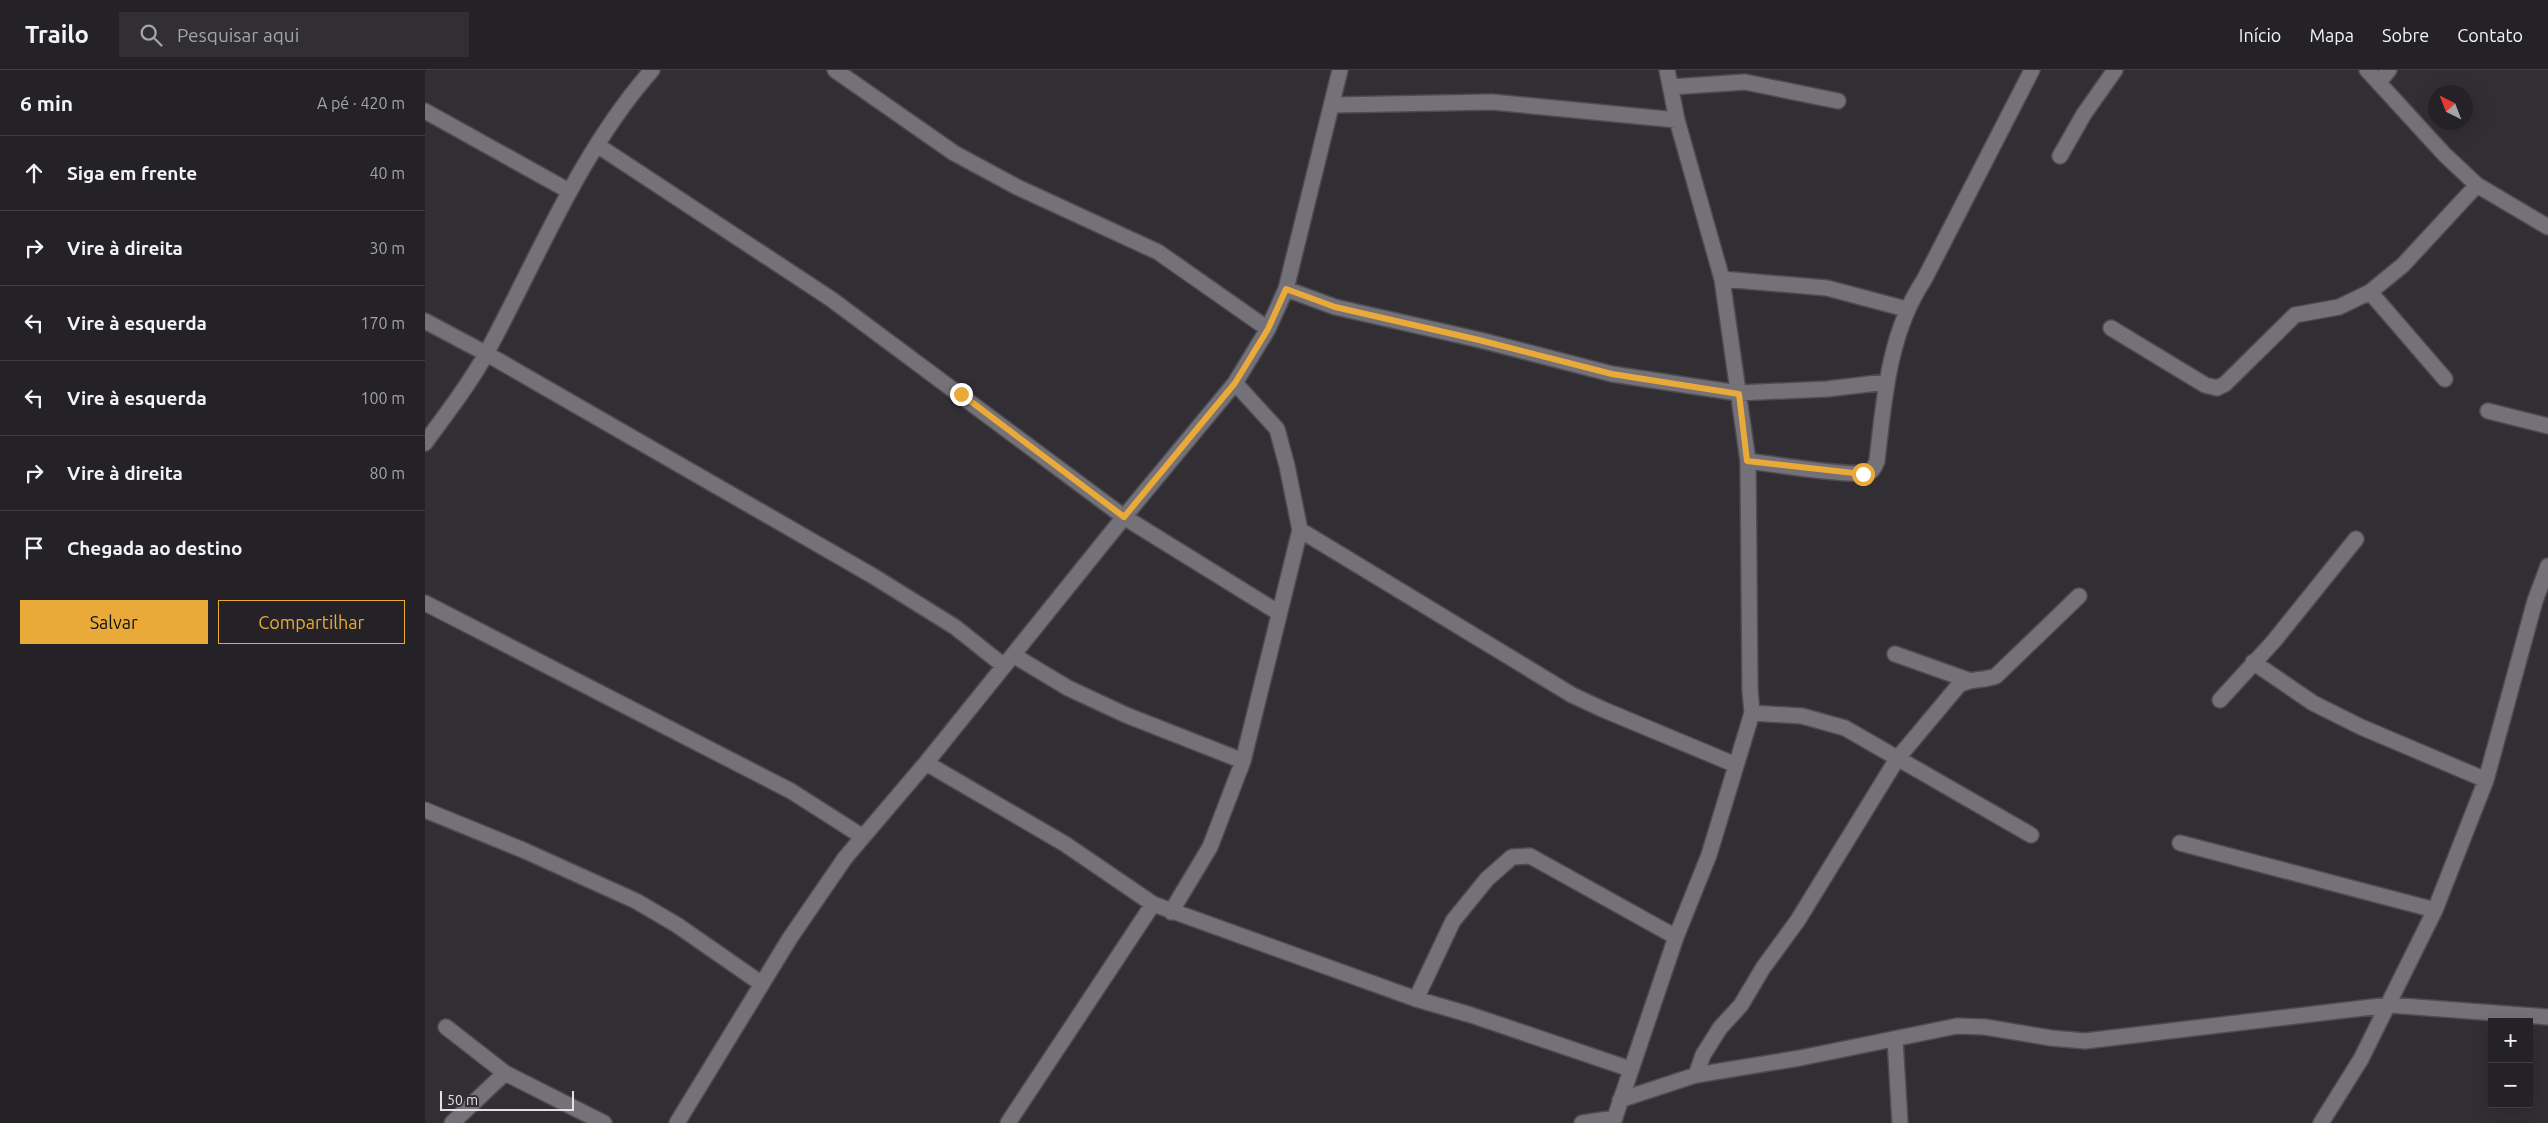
<!DOCTYPE html>
<html lang="pt">
<meta charset="utf-8">
<style>
:root{--surface:#252227;--page:#312f33;--text:#f1f3f6;--muted:#a3a4a7;--line:#423f44;--accent:#eaaa39}
body{margin:0;font-family:Ubuntu,sans-serif;background:var(--page);color:var(--text)}
.controls{position:absolute;right:15px;bottom:15px;display:grid;overflow:hidden;border-radius:0px;box-shadow:0 5px 20px #0002}
.controls button{width:45px;height:45px;display:grid;place-items:center;padding:0;border:0;border-bottom:1px solid var(--line);background:var(--surface);color:var(--text);font:25px sans-serif}
.compass{position:absolute;left:2003px;top:15px;width:45px;height:45px;border-radius:50%;background:var(--surface);box-shadow:0 5px 20px #0002;rotate:318deg}
.scale{position:absolute;left:15px;bottom:12px;width:134px;box-sizing:border-box;padding-left:5px;border:2px solid #e3e1e5;border-top:0;font-size:14px;line-height:18px;white-space:nowrap;color:#e3e1e5;-webkit-text-stroke:4px #312e34;paint-order:stroke}
.stop{position:absolute;width:15px;height:15px;margin:-11px;border:4px solid #eaaa39;border-radius:50%;background:#fff}
.stop.end{background:#eaaa39;border-color:#fff;box-shadow:0 1px 5px #0008}
.list{margin:0;padding:0;list-style:none}
h2{display:flex;justify-content:space-between;align-items:center;height:65px;margin:0;padding:0 20px;font-size:21px}
h2 small{font-size:16px;font-weight:400;color:var(--muted)}
.list li{display:grid;grid-template-columns:32px 1fr auto;gap:15px;align-items:center;box-sizing:border-box;height:75px;padding:0 20px;border-top:1px solid var(--line)}
.list b{display:block;font-size:19px;white-space:nowrap}
.list em{font-size:16px;font-style:normal;color:var(--muted)}
.actions{display:flex;gap:10px;padding:15px 20px}
.actions a{flex:1;padding:11px 0;border:1px solid var(--accent);border-radius:0px;text-align:center;font-size:18px;color:var(--accent)}
.actions .main{background:var(--accent);color:#111}
.icon{flex:none;width:28px;height:28px;fill:none;stroke:currentColor;stroke-width:2;stroke-linecap:round;stroke-linejoin:round}
.map{position:relative;flex:none;width:2123px;height:1053px;overflow:hidden}
header{display:flex;align-items:center;gap:30px;box-sizing:border-box;height:70px;padding:0 25px;background:var(--surface);border-bottom:1px solid var(--line)}
header strong{font-size:24px}
nav{display:flex;gap:28px;margin-inline-start:auto;font-size:18px}
.search{width:350px;height:45px;background:var(--page);display:flex;align-items:center;gap:12px;box-sizing:border-box;padding:0 18px;border-radius:0px;color:var(--muted);font-size:19px}
main{display:flex}
aside{flex:1;background:var(--surface)}
.map>svg:first-child{display:block}
.lines{fill:none;stroke-linecap:round;stroke-linejoin:round}
.minor-casing{stroke:#4e4c50;stroke-width:18}
.minor{stroke:#747178;stroke-width:15}
.route{stroke:#eaaa39;stroke-width:6}
</style>
<header>
<strong>Trailo</strong>
<div class="search"><svg class="icon" aria-label="search" viewBox="0 0 24 24"><circle cx="10" cy="10" r="6"/><path d="M15 15l6 6"/></svg>Pesquisar aqui</div>
<nav><a>Início</a><a>Mapa</a><a>Sobre</a><a>Contato</a></nav>
</header>
<main>
<aside>
<h2>6 min<small>A pé · 420 m</small></h2>
<ul class="list">
<li><svg class="icon" aria-label="ahead" viewBox="0 0 24 24"><path d="M12 20V5M6 11l6-6 6 6"/></svg><div><b>Siga em frente</b></div><em>40 m</em></li>
<li><svg class="icon" aria-label="right" viewBox="0 0 24 24"><path d="M7 20v-9h11M14 6l5 5-5 5"/></svg><div><b>Vire à direita</b></div><em>30 m</em></li>
<li><svg class="icon" aria-label="left" viewBox="0 0 24 24"><path d="M17 20v-9H6M10 6l-5 5 5 5"/></svg><div><b>Vire à esquerda</b></div><em>170 m</em></li>
<li><svg class="icon" aria-label="left" viewBox="0 0 24 24"><path d="M17 20v-9H6M10 6l-5 5 5 5"/></svg><div><b>Vire à esquerda</b></div><em>100 m</em></li>
<li><svg class="icon" aria-label="right" viewBox="0 0 24 24"><path d="M7 20v-9h11M14 6l5 5-5 5"/></svg><div><b>Vire à direita</b></div><em>80 m</em></li>
<li><svg class="icon" aria-label="arrive" viewBox="0 0 24 24"><path d="M6 21V4h12l-3 4 3 4H6"/></svg><div><b>Chegada ao destino</b></div></li>
</ul>
<div class="actions"><a class="main">Salvar</a><a>Compartilhar</a></div>
</aside>
<div class="map">
<svg width="2123" height="1053" viewBox="0 0 2123 1053">
<rect width="100%" height="100%" fill="#312e34"/>
<g class="lines">
<defs>
<path id="minor" d="M410,0l119,83 63,34 141,65 110,77
M1942,0l78,85 32,30 71,42
M1954,12l10,-12
M1246,17l74,-5 93,19
M908,35l159,-3 185,18
M0,41l144,80
M172,75l234,154 293,218 155,96
M1635,86l24,-42 31,-44
M1297,209l105,9 79,21
M861,219l49,18 145,33 132,34 126,19 89,-4 59,-7
M1945,222l75,87
M0,251l62,33 386,222 82,51 49,39
M1686,258l94,57 12,3 8,-4 70,-69 44,-8 31,-15 33,-27 74,-80
M2063,341l60,15
M0,373c21,-29 45,-59 62,-91 52,-96 92,-199 165,-282
M1323,391c17,2 114,18 123,10 3,-2 5,-8 6,-10 7,-62 12,-129 47,-181l108,-210
M875,460l272,165 30,14 134,56
M0,533l366,188 72,46
M1470,584l73,26
M588,585l55,33 58,27 117,46
M1828,592l60,41 48,24 125,53
M1795,630l54,-59 82,-102
M1327,643l50,3 43,12 186,107
M501,693l139,81 88,60 263,95 55,16 159,54
M0,740l98,40 113,51 41,24 85,59
M1755,773l255,67
M746,842l39,-65 33,-86 57,-231 -13,-64 -10,-37 -42,-46
M991,929l37,-78 34,-42 25,-22 18,-1 146,81
M21,957l59,46 99,50
M1470,969l5,84
M1271,1005l7,-20 17,-27 21,-23 22,-37 35,-48 99,-161 62,-74c12,-7 24,-4 37,-9l83,-80
M1195,1030l76,-25 104,-17 157,-32 28,1 66,11 34,3 304,-36 159,12
M27,1053l53,-50
M252,1053l113,-185 55,-80 81,-95 198,-246 111,-134 33,-54 18,-40 54,-219
M583,1053l145,-219
M1157,1053l33,-5
M1188,1053l63,-186 33,-82 43,-142 -2,-23 -2,-229 -26,-182 -45,-159 -10,-50
M1896,1053l40,-64 74,-149 51,-130 49,-179 13,-35"/>
</defs>
<!-- minor casing -->
<use href="#minor" class="minor-casing"/>
<!-- minor -->
<use href="#minor" class="minor"/>
</g>
<g class="lines">
<!-- route -->
<path class="route" d="M536,324l163,123 111,-134 33,-54 18,-40 49,18 144,33 133,34 127,20 8,67 116,13"/>
</g>
</svg>
<div class="controls">
<button>+</button>
<button>−</button>
</div>
<svg class="compass" viewBox="-18 -18 36 36"><path d="M0-13l5 13h-10z" fill="#e53935"/><path d="M0 13l5-13h-10z" fill="#a3a4a7"/></svg>
<div class="scale">50 m</div>
<div class="stop" style="left:1438px;top:404px"></div>
<div class="stop end" style="left:536px;top:324px"></div>
</div>
</main>
